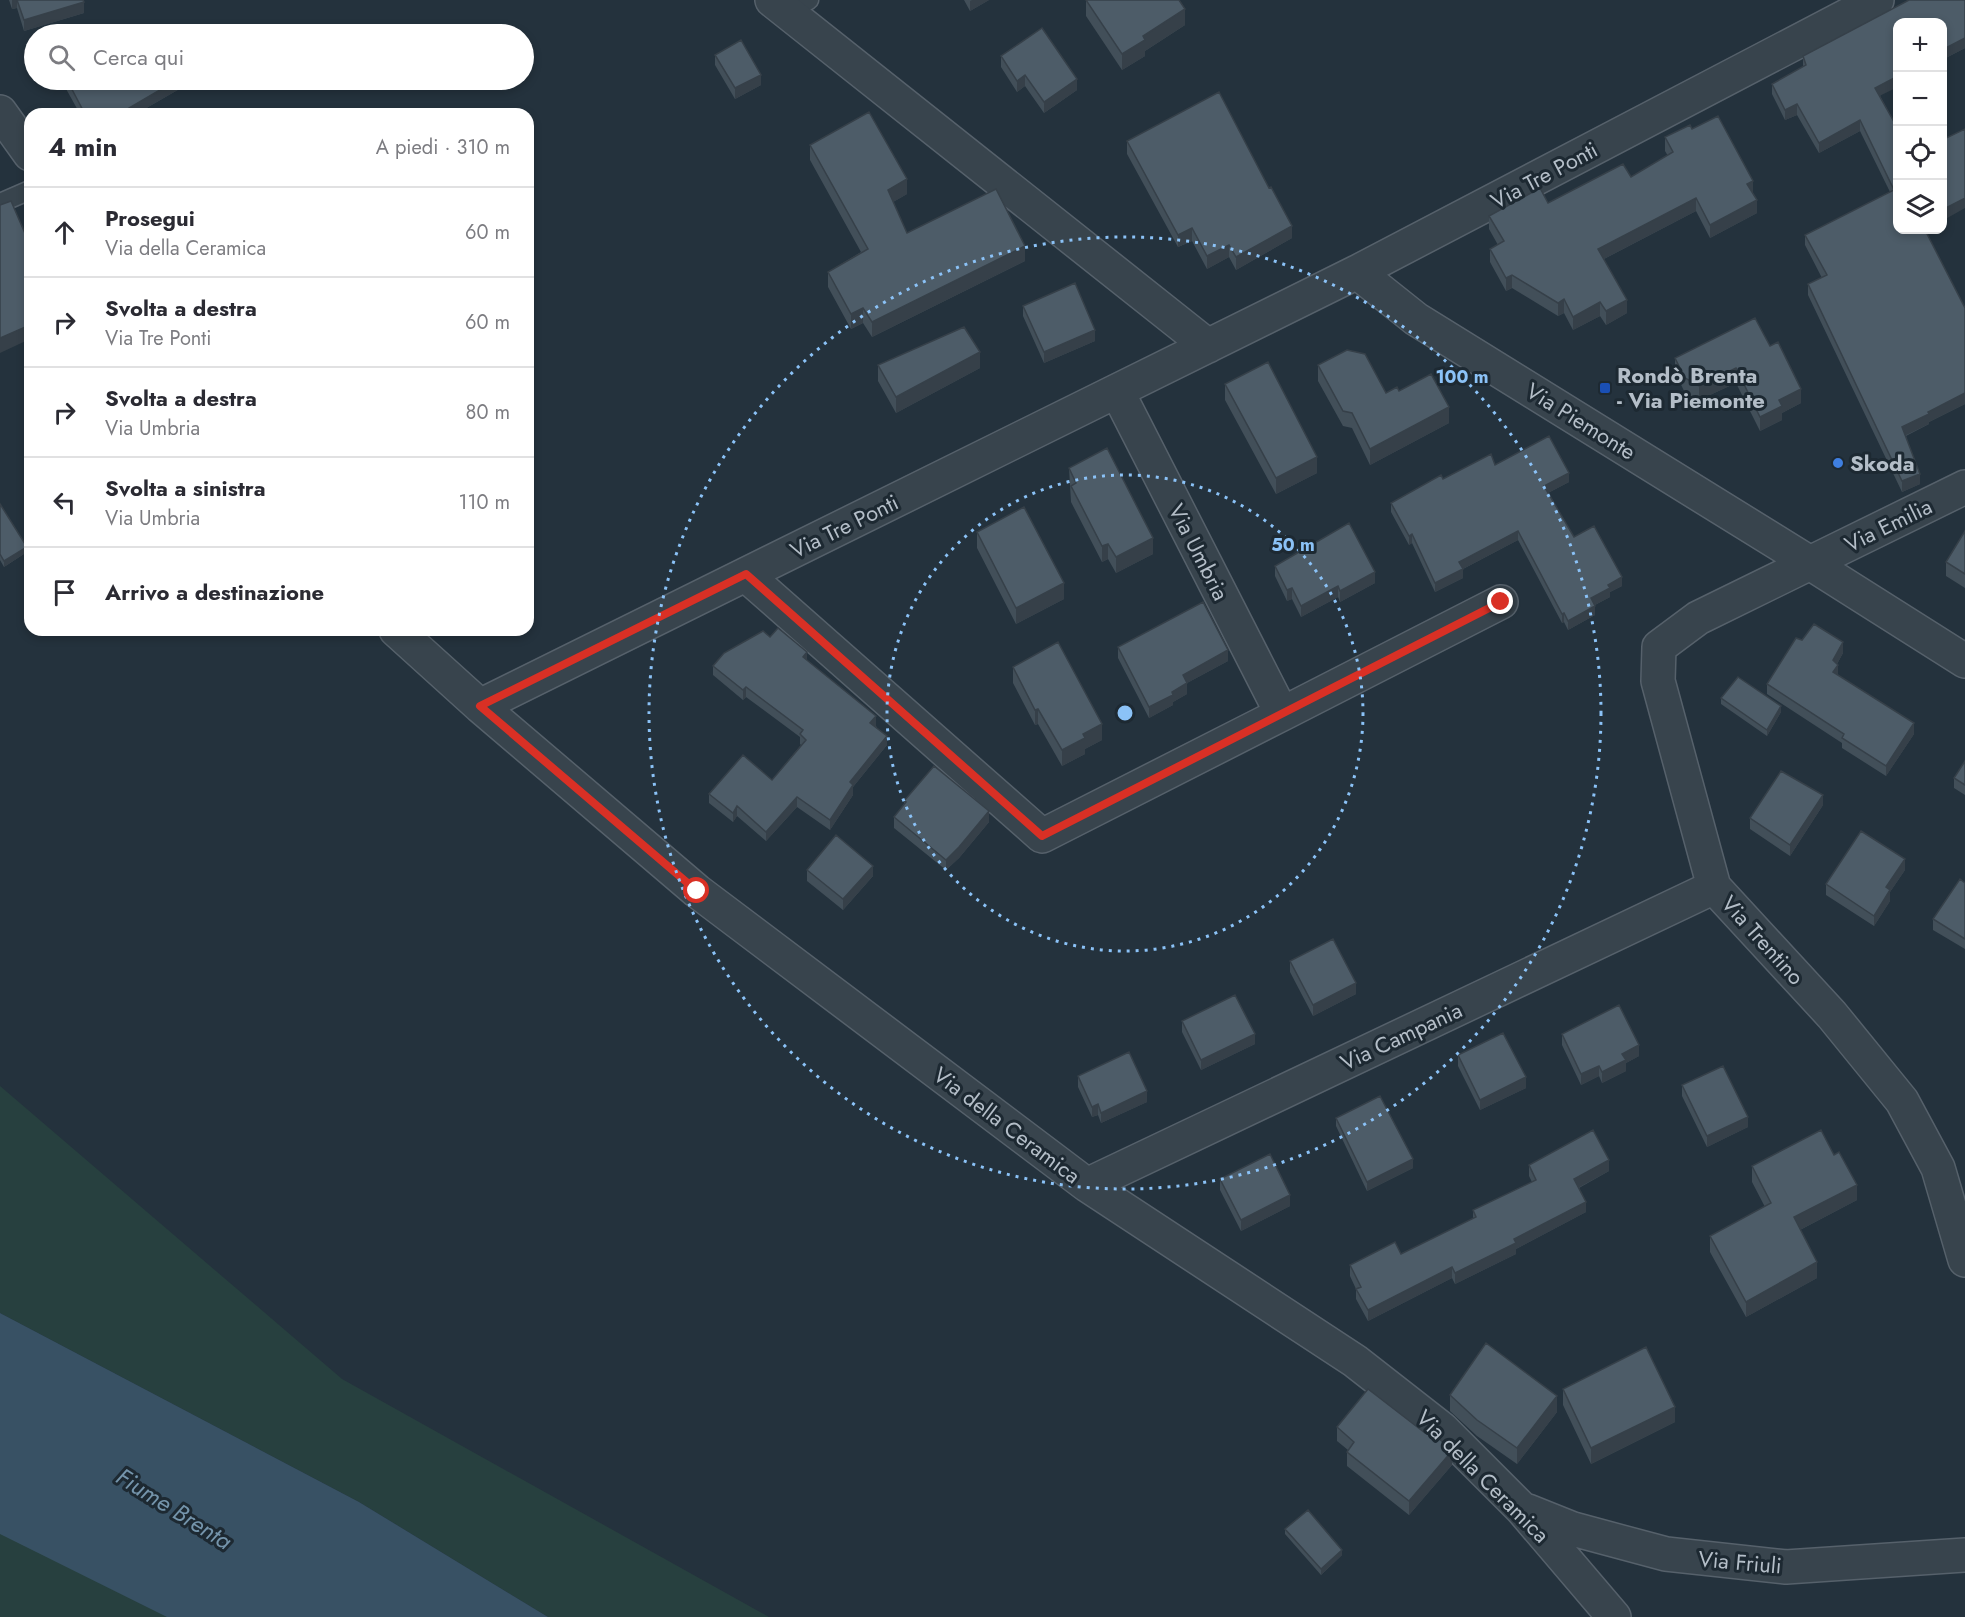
<!DOCTYPE html>
<html lang="it">
<meta charset="utf-8">
<style>
:root{--surface:#fff;--page:#f7f7f7;--text:#2b2b33;--muted:#7c7c81;--line:#e1e1e2}
body{margin:0;font-family:Jost,sans-serif;background:var(--page);color:var(--text)}
.controls{position:absolute;right:18px;top:18px;display:grid;overflow:hidden;border-radius:12px;box-shadow:0 3px 9px #0003}
.controls button{width:54px;height:54px;display:grid;place-items:center;padding:0;border:0;border-bottom:2px solid var(--line);background:var(--surface);color:var(--text);font:30px sans-serif}
.stop{position:absolute;width:18px;height:18px;margin:-14px;border:4px solid #d93025;border-radius:50%;background:#fff}
.stop.end{background:#d93025;border-color:#fff;box-shadow:0 2px 6px #0008}
.list{margin:0;padding:0;list-style:none}
h2{display:flex;justify-content:space-between;align-items:center;height:78px;margin:0;padding:0 24px;font-size:26px}
h2 small{font-size:20px;font-weight:400;color:var(--muted)}
.list li{display:grid;grid-template-columns:39px 1fr auto;gap:18px;align-items:center;box-sizing:border-box;height:90px;padding:0 24px;border-top:2px solid var(--line)}
.list b{display:block;font-size:22px;white-space:nowrap}
.list p{margin:0;font-size:20px;white-space:nowrap;color:var(--muted)}
.list em{font-size:20px;font-style:normal;color:var(--muted)}
.icon{flex:none;width:33px;height:33px;fill:none;stroke:currentColor;stroke-width:2;stroke-linecap:round;stroke-linejoin:round}
.map{position:relative;flex:none;width:1965px;height:1617px;overflow:hidden}
.search{position:absolute;background:var(--surface);box-shadow:0 3px 9px #0003;left:24px;top:24px;width:510px;height:66px;display:flex;align-items:center;gap:15px;box-sizing:border-box;padding:0 21px;border-radius:33px;color:var(--muted);font-size:22px}
.panel{position:absolute;background:var(--surface);box-shadow:0 3px 9px #0003;left:24px;top:108px;width:510px;height:528px;border-radius:18px}
.map>svg:first-child{display:block}
.green{fill:#27403f}
.water{fill:#385164}
.lines{fill:none;stroke-linecap:round;stroke-linejoin:round}
.service-casing{stroke:#56616b;stroke-width:21}
.minor-casing{stroke:#56616b;stroke-width:36}
.service{stroke:#38444d;stroke-width:18}
.minor{stroke:#38444d;stroke-width:33}
.wall{fill:#424f59}
.shaded-wall{fill:#364049}
.building{fill:#4d5c68;stroke:#364049;stroke-width:1.5}
.route{stroke:#d93025;stroke-width:8}
.ring{fill:none;stroke:#8bc2f7;stroke-width:3;stroke-dasharray:3 6}
.transit-dot{fill:#1a4fb4;stroke:#1d2932;stroke-width:2}
.shop-dot{fill:#3f7fe0;stroke:#1d2932;stroke-width:2}
.labels{text-anchor:middle;stroke-width:6;stroke-linejoin:round;paint-order:stroke}
.street-label{font-size:22px;fill:#b4bec8;stroke:#1d2932}
.poi-label{font-size:22px;font-weight:bold;fill:#b4bec8;stroke:#1d2932;text-anchor:start}
.water-label{font-size:24px;font-style:italic;fill:#7494ab;stroke:#1d2932}
.centre{fill:#8bc2f7;stroke:#1d2932;stroke-width:3}
.ring-label{font-size:18px;text-anchor:middle;font-weight:bold;fill:#8bc2f7;stroke:#1d2932;stroke-width:6;stroke-linejoin:round;paint-order:stroke}
</style>
<div class="map">
<svg width="1965" height="1617" viewBox="0 0 1965 1617">
<rect width="100%" height="100%" fill="#24323d"/>
<!-- green -->
<path class="green" d="M0,1086l342,293 427,238h-221l-189,-115 -359,-189z
M0,1533l173,84h-173z"/>
<!-- water -->
<path class="water" d="M0,1313l359,189 189,115h-381l-167,-83z"/>
<g class="lines">
<defs>
<path id="service" d="M788,12l21,-12
M0,203l30,-13"/>
<path id="minor" d="M772,0l436,346
M0,112l30,42
M1357,272l59,47 394,244 155,98
M1117,391l165,323 219,-112
M1965,487l-267,131 -39,29 -1,34 56,206 118,128 70,86 36,67 27,92
M746,575l296,261 240,-122
M396,630l84,76 217,185 390,294 268,176 87,68 80,80 92,108
M480,706l877,-434 520,-272
M1087,1185l627,-298
M1528,1511l45,18 93,25 120,13 179,-12"/>
</defs>
<!-- service casing -->
<use href="#service" class="service-casing"/>
<!-- minor casing -->
<use href="#minor" class="minor-casing"/>
<!-- service -->
<use href="#service" class="service"/>
<!-- minor -->
<use href="#minor" class="minor"/>
</g>
<!-- wall -->
<path class="wall" d="M9,0h74l1,13 -60,18 -7,-23 -5,1z
M964,0h25l-19,11z
M1086,0l99,25 -40,26v5l-23,14 -36,-54z
M1965,0v48l-23,12v-38l-62,74 18,33v101h29l-2,1 40,77v96l-36,18v2l-23,12 14,48 -18,8 -94,-197v-11l14,-6 -17,-33v-10l85,-43 -30,-61 -41,22 -22,-38 -12,5 -13,-26v-10l31,-17v-11z
M715,55l46,30 -26,14 -20,-34z
M1001,56l76,34 -33,23 -19,-27 -8,6 -16,-25z
M65,80h130l-59,34h-56l-15,-27z
M1692,129l61,64 4,20 -47,25 -14,-27 -92,48 23,54 -21,12 -6,-9 -27,14 -9,-17 -6,3 -46,-28 -6,3 -16,-29v-13l8,-4 -9,-16v-13l59,-13 83,-26 37,-21 -3,-5v-14z
M1127,141l165,97 -56,32 -7,-13 -22,12 -15,-28 -14,6 -51,-93z
M810,145l97,49 -14,8 14,31 118,28 -153,76 -9,-14 -12,6 -23,-42v-15l33,-20 -51,-92z
M1023,306l72,35 -51,22 -21,-47z
M1770,346l31,57 -19,10v7l-22,11 -24,-48 -37,17 -14,-7 -10,-21v-14z
M878,365l102,3 -84,45 -18,-32z
M1318,365l68,28 13,-2 50,32 -79,42 -18,-37 -9,-2 -25,-45z
M1225,384l92,89 -41,21 -51,-94z
M1495,465l74,17 -21,11 26,44 48,49 -12,6v5l-15,8v10l-27,15 -4,-8 -2,1 -44,-83 -55,29v9l-28,14 -23,-49 -3,2 -18,-33v-9l52,-24z
M1069,468l84,86 -37,19 -8,-14 -6,3 -31,-60z
M0,504l27,48 -23,15 -4,-7z
M1965,531v57l-19,-12v-14z
M977,532l87,67 -48,25 -39,-76z
M1275,566l100,17 -35,19 -2,-5 -37,20 -9,-18 -5,2 -12,-25z
M770,637l37,24 69,65 11,19 -34,42v8l-23,35 -33,-23 -31,34 -29,-25 -4,6 -24,-19v-9l63,-14 29,-35 -1,-1v-7l-54,-40 -3,3 -30,-25v-9z
M1802,640l41,13 -6,11 1,11 76,59 -28,42 -44,-28v-5l-75,-49v-10z
M1118,647l110,14 -41,22v11l-14,8v3l-24,13 -31,-60z
M1013,667l89,73 -17,9v5l-23,12 -24,-42 -3,1 -22,-42z
M1721,698l60,14 -14,24 -46,-32z
M1965,761v34l-11,-7v-10z
M904,801l85,21 -30,36 -13,12 -52,-42v-11l10,-12z
M1823,805l-33,51 -40,-27v-11z
M807,870l66,6 -30,34 -36,-29z
M1905,870l-15,22v9l-16,25 -48,-31v-11z
M1965,883v66l-32,-19v-11z
M1290,961l66,33 -43,22 -23,-44z
M1182,1021l73,23 -54,26 -19,-38z
M1562,1034l77,22 -13,7v8l-24,12 -3,-7 -18,9 -19,-40z
M1458,1055l68,33 -46,22 -22,-44z
M1078,1076l69,26 -46,21 -3,-8 -6,2 -14,-30z
M1682,1085l66,42 -41,20 -25,-51z
M1336,1118l77,50 -46,23 -31,-65z
M1529,1165l80,6 -30,17 7,24 -70,37v5l-61,30 -3,-6 -84,43 -12,-22v-10l-6,-13v-11l51,-11 72,-35v-9l59,-28 -3,-6z
M1752,1166l105,34 -57,30 17,48 -71,39 -36,-65v-16l55,-29 -13,-25z
M1220,1179l70,27 -49,25 -21,-41z
M1563,1389l112,33 -84,42 -28,-59z
M1450,1395l107,17 -40,52 -40,-28 -27,-25z
M1337,1427l88,6 27,32 -43,50 -62,-49v-14l1,-2 -11,-9z
M1285,1529l57,26 -21,20 -36,-41z"/>
<!-- shaded-wall -->
<path class="shaded-wall" d="M12,0h5v8l-5,1z
M972,0h17l-19,11v-10z
M84,2v11l-60,18v-11z
M1185,9v16l-40,26v5l-23,14v-16l21,-18z
M1965,38v10l-23,12v-10z
M761,75v10l-26,14v-11z
M1025,75v11l-8,6v-11z
M1898,76v11l-23,11v-10z
M1077,79v11l-33,23v-11z
M177,80h18l-59,34h-17z
M1797,104v11l-12,5v-10z
M1860,120v11l-41,22v-10z
M907,179v15l-19,11v-15z
M1753,181v13l-6,-10z
M1696,198v13l-98,51v-13z
M1965,198v10l-23,13v-11z
M1757,200v13l-47,25v-13z
M1292,226v12l-56,32v-13z
M1192,228v13l-14,6v-12z
M1229,245v12l-22,12v-13z
M1025,246v15l-153,76v-15z
M1512,275v13l-6,3v-13z
M1564,299v14l-6,3v-13z
M1627,300v13l-21,12v-14z
M1600,302v14l-27,14v-13z
M863,308v15l-12,6v-15z
M30,325v14l-30,14v-15z
M1095,330v11l-51,22v-11z
M980,352v16l-84,45v-16z
M1736,368v15l-37,17v-14z
M1801,389v14l-19,10v7l-22,11v-14l19,-17z
M1965,393v11l-36,18v2l-27,13v-10l26,-15z
M1449,407v16l-79,42v-16z
M1317,457v16l-41,21v-16z
M1569,473v9l-25,13v-9z
M1920,474v10l-18,8v-11z
M1518,531v9l-59,31v-9z
M1412,534v9l-3,2v-9z
M1153,538v16l-37,19v-16z
M1108,544v15l-6,3v-16z
M27,547v5l-23,15v-6z
M1463,569v9l-28,14v-9z
M1375,572v11l-35,19v-11z
M1622,577v9l-12,6v5l-19,10v-9l17,-13z
M1064,583v16l-48,25v-16z
M1338,586v11l-37,20v-11z
M1292,588v11l-5,2v-11z
M1595,606v9l-27,15v-9z
M1564,613v9l-2,1v-9z
M1843,642v11l-10,18v-11z
M1228,650v11l-41,22v11l-14,8v3l-24,13v-11l23,-15 11,-17z
M807,652v10l-4,-5z
M1838,665v10l-5,-3z
M746,687v10l-3,3v-10z
M1781,706v6l-14,24v-6z
M1038,709v15l-3,1v-15z
M876,716v10l-6,6v-9z
M1914,723v11l-28,42v-10z
M1102,724v16l-17,9v5l-23,12v-16l21,-16z
M887,736v9l-34,42v8l-23,35v-10l20,-38z
M1823,795v10l-33,51v-11z
M797,797v10l-31,34v-9z
M737,806v10l-4,6v-9z
M989,811v11l-30,36 -13,12v-10z
M1905,859v11l-15,22v9l-16,25v-10l12,-29z
M873,866v10l-30,34v-11z
M1356,983v11l-43,22v-11z
M1255,1034v10l-54,26v-10z
M1639,1045v11l-13,7v8l-24,12v-11l20,-18z
M1599,1066v10l-18,9v-11z
M1526,1077v11l-46,22v-10z
M1147,1091v11l-46,21v-10z
M1098,1104v11l-6,2v-10z
M1748,1117v10l-41,20v-11z
M1413,1159v9l-46,23v-9z
M1609,1160v11l-35,19v-11z
M1857,1185v15l-63,33v-16z
M1290,1195v11l-49,25v-11z
M1586,1202v10l-70,37v5l-61,30v-11l59,-34z
M1817,1262v16l-71,39v-15z
M1452,1267v11l-84,43v-11z
M1557,1396v16l-40,52v-16z
M1675,1407v15l-84,42v-16z
M1452,1451v14l-43,50v-14z
M1342,1550v5l-21,20v-6z"/>
<!-- building -->
<path class="building" d="M17,0h66l1,2 -60,18z
M1086,0h93l6,9 -42,27 2,4 -23,14z
M1909,0h56v38l-23,12v-28h-44v54l-23,12 23,41v101h27l40,78v85l-37,19 1,2 -27,13 18,47 -18,7 -94,-197 19,-9 -22,-40 89,-45 -34,-70 -41,23 -22,-39 -12,6 -13,-26 34,-19 -3,-9z
M1042,28l35,51 -33,23 -19,-27 -8,6 -16,-25z
M152,31l2,3h-8z
M741,40l20,35 -26,13 -20,-33z
M67,80h110l-58,34h-12l-1,-2 -2,2h-19z
M1219,92l50,96 2,-1 21,39 -56,31 -7,-12 -22,11 -15,-28 -14,7 -51,-94z
M869,112l38,67 -19,11 19,43 89,-44 29,57 -153,76 -9,-14 -12,6 -23,-42 40,-23 -58,-104z
M1718,116l35,65 -6,3 10,16 -47,25 -14,-27 -98,51 29,51 -21,11 -6,-9 -27,15 -9,-18 -6,4 -46,-28 -6,3 -16,-29 14,-8 -15,-25 51,-28 8,15 75,-39 8,13 42,-25 -8,-15 25,-12 2,4z
M1965,129v70v-1l-23,12v-70z
M11,201l19,44v80l-30,13v-133z
M1075,283l20,47 -51,22 -21,-46z
M1755,318l15,28 8,-4 23,47 -22,11 3,6 -22,11 -24,-49 -37,18 -14,-8 -10,-20z
M964,327l16,25 -84,45 -18,-32z
M1347,350l18,4 21,39 11,-6 2,4 32,-17 18,33 -79,42 -18,-36 -9,-2 -25,-46z
M1268,362l49,95 -41,21 -51,-94z
M1549,436l20,37 -25,13 30,51 20,-11 28,51 -14,8 2,3 -19,10 4,8 -27,15 -4,-8 -2,1 -44,-83 -59,31 4,7 -28,14 -23,-49 -3,2 -18,-33 50,-28 2,4 48,-25 4,11z
M1107,448l46,90 -37,19 -8,-13 -6,2 -31,-60 5,-3 -7,-15z
M0,504l27,43 -23,14 -4,-7z
M1024,507l40,76 -48,25 -39,-76z
M1349,523l26,49 -35,19 -2,-5 -37,20 -9,-18 -5,2 -12,-24z
M1965,531v43l-19,-12z
M1203,602l25,48 -45,25 4,8 -15,9 1,3 -24,12 -31,-60z
M1814,624l29,18 -10,18 5,5 -5,7 81,51 -28,43 -44,-28 2,-4 -77,-50 29,-46 6,2z
M778,628l29,24 -4,5 73,59 -6,7 17,13 -37,46 3,3 -23,35 -33,-23 -31,35 -29,-26 -4,7 -24,-19 34,-39 29,25 34,-40 -6,-6 3,-4 -57,-43 -3,3 -30,-24 11,-13 39,-22 7,6z
M1058,642l44,82 -19,10 2,4 -23,12 -24,-41 -3,1 -22,-43z
M1738,677l43,29 -14,24 -46,-32z
M1965,761v24l-11,-7z
M934,766l55,45 -30,36 -13,13 -52,-43 12,-15 -2,-1z
M1781,771l42,24 -33,50 -40,-27z
M1861,831l44,28 -19,28 4,3 -16,26 -48,-32z
M836,835l37,31 -30,33 -36,-29z
M1960,879l5,4v56l-32,-20z
M1333,939l23,44 -43,22 -23,-44z
M1235,995l20,39 -54,26 -19,-39z
M1619,1005l20,40 -17,9 4,6 -24,12 -3,-6 -18,8 -19,-40z
M1503,1033l23,44 -46,23 -22,-45z
M1129,1052l18,39 -46,22 -3,-9 -6,3 -14,-31z
M1723,1066l25,51 -41,19 -25,-51z
M1380,1096l33,63 -46,23 -31,-64z
M1593,1130l16,30 -35,19 12,23 -72,37 2,4 -61,30 -3,-6 -84,43 -12,-21 5,-2 -11,-22 45,-23 6,12 75,-37 -3,-7 63,-30 -7,-15z
M1821,1130l13,25 5,-3 18,33 -63,32 23,45 -71,40 -36,-66 61,-33 -19,-37z
M1270,1154l20,41 -49,25 -21,-41z
M1486,1343l71,53 -40,52 -40,-28 -27,-25z
M1646,1347l29,60 -84,41 -28,-59z
M1368,1389l57,44 3,-5 24,23 -43,50 -62,-49 7,-10 -17,-15z
M1308,1510l34,40 -21,19 -36,-40z"/>
<g class="lines">
<!-- route -->
<path class="route" d="M697,891l-217,-185 266,-132 296,262 459,-234"/>
</g>
<!-- distance rings -->
<g class="ring">
<circle cx="1125" cy="713" r="238"/>
<circle cx="1125" cy="713" r="476"/>
</g>
<!-- markers -->
<rect class="transit-dot" x="1599" y="382" width="12" height="12" rx="3"/>
<circle class="shop-dot" cx="1838" cy="463" r="6"/>
<g class="labels">
<!-- street labels -->
<g class="street-label">
<text transform="translate(1544 175) rotate(-28)" y="8">Via Tre Ponti</text>
<text transform="translate(1581 421) rotate(32)" y="8">Via Piemonte</text>
<text transform="translate(1888 525) rotate(-26)" y="8">Via Emilia</text>
<text transform="translate(844 526) rotate(-26)" y="8">Via Tre Ponti</text>
<text transform="translate(1199 552) rotate(63)" y="8">Via Umbria</text>
<text transform="translate(1763 940) rotate(48)" y="8">Via Trentino</text>
<text transform="translate(1401 1036) rotate(-25)" y="8">Via Campania</text>
<text transform="translate(1007 1125) rotate(37)" y="8">Via della Ceramica</text>
<text transform="translate(1483 1476) rotate(45)" y="8">Via della Ceramica</text>
<text transform="translate(1740 1562) rotate(5)" y="8">Via Friuli</text>
</g>
<!-- poi labels -->
<g class="poi-label">
<text x="1617" y="383">Rondò Brenta<tspan x="1617" dy="25">- Via Piemonte</tspan></text>
<text x="1850" y="471">Skoda</text>
</g>
<!-- water labels -->
<g class="water-label">
<text transform="translate(174 1509) rotate(32)" y="8">Fiume Brenta</text>
</g>
</g>
<circle cx="1125" cy="713" r="9" class="centre"/>
<g class="ring-label">
<text x="1462" y="383">100 m</text>
<text x="1293" y="551">50 m</text>
</g>
</svg>
<div class="controls">
<button>+</button>
<button>−</button>
<button><svg class="icon" aria-label="locate" viewBox="0 0 24 24"><circle cx="12" cy="12" r="6"/><path d="M12 2v4M12 18v4M2 12h4M18 12h4"/></svg></button>
<button><svg class="icon" aria-label="layers" viewBox="0 0 24 24"><path d="M12 4l9 5-9 5-9-5zM3 14l9 5 9-5"/></svg></button>
</div>
<div class="stop" style="left:697px;top:891px"></div>
<div class="stop end" style="left:1501px;top:602px"></div>
<div class="search"><svg class="icon" aria-label="search" viewBox="0 0 24 24"><circle cx="10" cy="10" r="6"/><path d="M15 15l6 6"/></svg>Cerca qui</div>
<section class="panel">
<h2>4 min<small>A piedi · 310 m</small></h2>
<ul class="list">
<li><svg class="icon" aria-label="ahead" viewBox="0 0 24 24"><path d="M12 20V5M6 11l6-6 6 6"/></svg><div><b>Prosegui</b><p>Via della Ceramica</p></div><em>60 m</em></li>
<li><svg class="icon" aria-label="right" viewBox="0 0 24 24"><path d="M7 20v-9h11M14 6l5 5-5 5"/></svg><div><b>Svolta a destra</b><p>Via Tre Ponti</p></div><em>60 m</em></li>
<li><svg class="icon" aria-label="right" viewBox="0 0 24 24"><path d="M7 20v-9h11M14 6l5 5-5 5"/></svg><div><b>Svolta a destra</b><p>Via Umbria</p></div><em>80 m</em></li>
<li><svg class="icon" aria-label="left" viewBox="0 0 24 24"><path d="M17 20v-9H6M10 6l-5 5 5 5"/></svg><div><b>Svolta a sinistra</b><p>Via Umbria</p></div><em>110 m</em></li>
<li><svg class="icon" aria-label="arrive" viewBox="0 0 24 24"><path d="M6 21V4h12l-3 4 3 4H6"/></svg><div><b>Arrivo a destinazione</b></div></li>
</ul>
</section>
</div>
